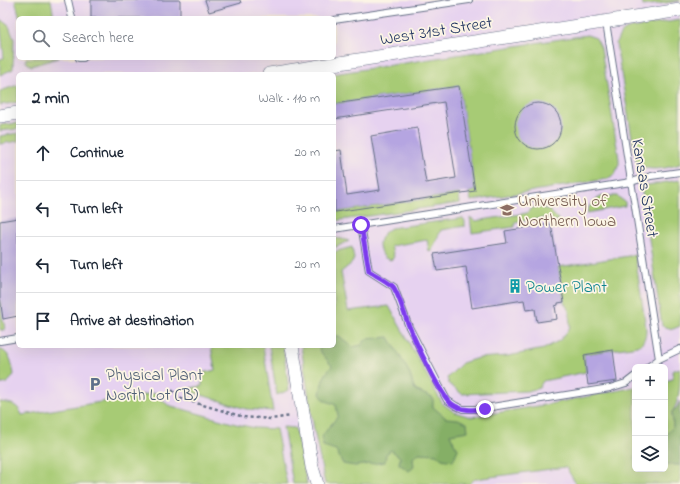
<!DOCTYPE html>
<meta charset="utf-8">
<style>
:root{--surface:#fff;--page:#f6f6f7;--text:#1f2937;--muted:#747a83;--line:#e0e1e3}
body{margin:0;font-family:"Indie Flower",sans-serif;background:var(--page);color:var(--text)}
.controls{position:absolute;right:12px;bottom:12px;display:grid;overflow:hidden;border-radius:6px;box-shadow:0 4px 16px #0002}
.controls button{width:36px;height:36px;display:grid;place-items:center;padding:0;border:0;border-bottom:1px solid var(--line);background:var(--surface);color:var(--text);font:20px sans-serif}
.stop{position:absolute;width:12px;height:12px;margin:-9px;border:3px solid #7c3aed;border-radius:50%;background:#fff}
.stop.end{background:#7c3aed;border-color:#fff;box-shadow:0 1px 4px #0008}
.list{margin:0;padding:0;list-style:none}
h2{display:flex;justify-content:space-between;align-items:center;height:52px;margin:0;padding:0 16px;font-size:17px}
h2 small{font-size:13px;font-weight:400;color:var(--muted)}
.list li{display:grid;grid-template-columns:26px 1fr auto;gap:12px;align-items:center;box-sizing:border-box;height:56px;padding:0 16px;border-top:1px solid var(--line)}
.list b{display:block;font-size:15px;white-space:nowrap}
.list em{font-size:13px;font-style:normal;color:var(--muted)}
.icon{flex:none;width:22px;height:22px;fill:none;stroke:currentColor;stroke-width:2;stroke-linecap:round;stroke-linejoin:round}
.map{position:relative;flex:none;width:680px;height:484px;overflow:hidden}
.search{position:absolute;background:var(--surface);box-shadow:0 4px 16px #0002;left:16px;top:16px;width:320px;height:44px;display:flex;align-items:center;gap:10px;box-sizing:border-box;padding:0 14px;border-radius:6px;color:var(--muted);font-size:15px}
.panel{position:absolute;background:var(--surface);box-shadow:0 4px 16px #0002;left:16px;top:72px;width:320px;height:276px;border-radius:6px}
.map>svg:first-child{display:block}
.built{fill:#e6d2f0;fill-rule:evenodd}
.green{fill:#a7cb75;stroke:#617d6a}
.forest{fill:#85af66;stroke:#506f62}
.building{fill:#b5a5e1}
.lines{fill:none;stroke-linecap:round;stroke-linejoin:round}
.service-casing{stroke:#677187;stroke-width:8}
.minor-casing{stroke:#677187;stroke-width:14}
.path{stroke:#677187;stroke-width:2.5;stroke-dasharray:3 3;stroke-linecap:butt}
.service{stroke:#fff;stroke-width:6}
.minor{stroke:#fff;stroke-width:13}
.route{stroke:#7c3aed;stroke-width:5}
.labels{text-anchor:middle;stroke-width:3.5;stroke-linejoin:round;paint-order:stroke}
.street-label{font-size:17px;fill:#1b2f5e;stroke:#fcf5e5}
.education-label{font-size:17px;fill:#785e54;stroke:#fcf5e5;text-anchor:start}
.culture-label{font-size:17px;fill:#0d838f;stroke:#fcf5e5;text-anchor:start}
.service-label{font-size:17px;fill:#4e5e75;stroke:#fcf5e5;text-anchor:start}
</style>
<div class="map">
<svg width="680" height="484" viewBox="0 0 680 484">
<rect width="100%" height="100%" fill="#fcf5e5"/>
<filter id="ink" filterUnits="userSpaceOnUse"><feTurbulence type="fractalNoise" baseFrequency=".025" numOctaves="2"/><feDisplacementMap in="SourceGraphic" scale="8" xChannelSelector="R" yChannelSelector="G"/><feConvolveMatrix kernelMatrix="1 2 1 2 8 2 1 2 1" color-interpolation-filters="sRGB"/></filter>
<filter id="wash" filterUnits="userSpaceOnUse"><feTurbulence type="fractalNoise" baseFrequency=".012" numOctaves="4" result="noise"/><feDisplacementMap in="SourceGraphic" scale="16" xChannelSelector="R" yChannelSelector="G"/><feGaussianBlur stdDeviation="0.9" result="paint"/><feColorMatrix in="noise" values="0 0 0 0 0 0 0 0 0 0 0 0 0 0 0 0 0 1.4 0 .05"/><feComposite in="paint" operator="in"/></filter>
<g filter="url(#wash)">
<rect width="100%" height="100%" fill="#f5ebd3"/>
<!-- built -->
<path class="built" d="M0,0h680v484h-680zM18,18h316v40h-316zM18,74h316v272h-316zM635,367h30v102h-30z"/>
<!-- green -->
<path class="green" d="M15,0h36l3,18h-34z
M642,0h38v1l-37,5z
M0,19l9,7 5,13 -1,30 -13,6v-16l4,-1z
M680,20v144c-12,4 -36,10 -44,-3l-20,-117c3,-9 5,-13 14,-16z
M587,35l9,3 5,10 18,111v5l-4,10 -8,5 -136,22 -2,-9 6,-1 -16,-105 -125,18 -1,-30z
M26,58h32l-27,8 -5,-4z
M18,85v17l-18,3v-14z
M18,123v6l-18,2v-6z
M18,133v8l-18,3v-8z
M680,180v146l-7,3 -11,-3 -21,-140z
M459,194l1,9 -126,18v-14l1,5z
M603,196h14l8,6v4l-38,7c2,-9 7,-13 16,-17z
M540,207l9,3 10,10 -7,2 -1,-5 -36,5v5l-43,6 -2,-16 5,4 52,-8 4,-5z
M463,218l2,3v5l-24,4 -10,22 -2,-1 -2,-11 -36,6 3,11 -3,3 -6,-2c-10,-11 -7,-23 6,-30z
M334,238l8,1 7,2 -15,7z
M352,247l2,12 -2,4 -11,9 7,39 41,-5 53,97 12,9 17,5 73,-12 91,-18v82h30v-5l15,1v19h-104l-10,-17 -91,12 -6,5h-144l-11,-54 -13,-84h33v-94z
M635,255l11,73c0,7 -1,14 -8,18l-54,8 2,18 -43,9 -4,7 -12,3 -65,3 -13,-10 -2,-6 15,-15 16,-5 30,-2 36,-7 16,-9 10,-12 -1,-17 -5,-9 -6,-35z
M0,298l5,32h-5z
M211,346h52l10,65 -27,-2 -54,-17 -1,-4 11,-2v-13l13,-3z
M269,346h14l6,44 -12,5z
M0,349c12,6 11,13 14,25 -3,6 -7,11 -14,10z
M680,368c0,15 0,33 -8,44l1,15 -8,8v-54l8,-2 -1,-8z
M155,393l13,12 68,19 19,4 21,1 11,55h-287v-82c10,1 18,2 22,13z
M283,427l12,1 12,56h-14z"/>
<!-- forest -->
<path class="forest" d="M334,336h5l14,11 9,-2 4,-6 23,-2 20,35 6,18 18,8v9l13,11 12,1 9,4 1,8 -18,3 4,9 4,6 -5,12 -11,-2 -6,-5 -17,-1 -6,5 1,9 -5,4 -10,-7 1,-7 -9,-7 -5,4 -1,8 -30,4 -12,-2 -7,-14 -13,-4 -1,-10 16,-20 -2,-11 -12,-5 -4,-6c2,-11 3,-19 12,-28l-13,-16 1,-4h14z
M680,401v64l-15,-1v-29l8,-8 -1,-15 5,-5z"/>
<g id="blocks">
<!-- building -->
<path class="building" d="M91,0h89v18h-89z
M205,0h35l1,3 -32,9z
M459,86l16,105 -140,21 -1,-61 7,-1 6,45 33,-5 -9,-54 46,-8 9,55 30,-5 -12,-76 -110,17v-15z
M515 126a23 23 0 1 1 46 0a23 23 0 1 1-46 0Z
M18,218v98l-15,3 -3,-21v-77z
M551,224l13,78 -6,1v2l-3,1 2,13 -20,3 -2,-13 -9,1 -2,-10 -52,8 -6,-41 -29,4 -3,-17 73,-11 -2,-12z
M613,350l4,31 -29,4 -4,-30z"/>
</g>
</g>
<g filter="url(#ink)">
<use href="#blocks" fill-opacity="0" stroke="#677187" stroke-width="1"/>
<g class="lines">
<defs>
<path id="service" d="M68,0l4,18
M334,20l135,-20
M606,22l53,337
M79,58h4
M361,225l8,46 25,16 15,40 32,62 6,11 9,6 7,3h16l131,-21 16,-5 9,-7
M334,229l297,-47 20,-6 29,-4
M0,341l18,-3
M648,367l11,-8 21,-10"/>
<path id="minor" d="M269,74l411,-64
M0,116l18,-3
M292,346l20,121 5,17"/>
</defs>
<!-- service casing -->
<use href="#service" class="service-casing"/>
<!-- minor casing -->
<use href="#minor" class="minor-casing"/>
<!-- path -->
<path class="path" d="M172,390l7,8 65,19 27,2 20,-3"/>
<!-- service -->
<use href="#service" class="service"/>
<!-- minor -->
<use href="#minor" class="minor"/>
</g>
</g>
<g class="lines" filter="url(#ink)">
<!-- route -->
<path class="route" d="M361,225l8,46c6,4 22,12 25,17 7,12 10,26 15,38 6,15 32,71 43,78 10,7 21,6 33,5"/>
</g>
<!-- icons -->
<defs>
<symbol id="university-bare" viewBox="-9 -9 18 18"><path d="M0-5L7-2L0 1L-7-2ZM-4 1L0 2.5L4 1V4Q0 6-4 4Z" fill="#8d6e63" stroke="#fcf5e5" stroke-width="2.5" paint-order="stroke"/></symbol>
<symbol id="building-bare" viewBox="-9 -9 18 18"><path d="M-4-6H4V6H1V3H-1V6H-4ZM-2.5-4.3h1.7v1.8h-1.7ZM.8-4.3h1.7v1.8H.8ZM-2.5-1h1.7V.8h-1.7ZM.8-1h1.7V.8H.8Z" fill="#0f9aa8" stroke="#fcf5e5" stroke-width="2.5" paint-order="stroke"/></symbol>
<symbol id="parking-bare" viewBox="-9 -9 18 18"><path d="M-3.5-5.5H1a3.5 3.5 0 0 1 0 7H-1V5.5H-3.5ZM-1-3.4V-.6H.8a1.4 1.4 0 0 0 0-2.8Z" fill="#5c6f8a" stroke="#fcf5e5" stroke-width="2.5" paint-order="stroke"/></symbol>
</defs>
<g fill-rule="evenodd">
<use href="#university-bare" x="497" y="200" width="20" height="20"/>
<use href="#building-bare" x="505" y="276" width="20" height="20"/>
<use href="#parking-bare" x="85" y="374" width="20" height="20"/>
</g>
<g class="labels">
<!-- street labels -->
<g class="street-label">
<text transform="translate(436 30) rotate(-9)" y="6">West 31st Street</text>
<text transform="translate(646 188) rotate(81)" y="6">Kansas Street</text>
</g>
<!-- education labels -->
<g class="education-label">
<text x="518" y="206">University of<tspan x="518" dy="20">Northern Iowa</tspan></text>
</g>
<!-- culture labels -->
<g class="culture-label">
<text x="526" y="292">Power Plant</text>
</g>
<!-- service labels -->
<g class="service-label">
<text x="106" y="380">Physical Plant<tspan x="106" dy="20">North Lot (B)</tspan></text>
</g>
</g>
</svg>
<div class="controls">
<button>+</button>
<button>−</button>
<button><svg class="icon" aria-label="layers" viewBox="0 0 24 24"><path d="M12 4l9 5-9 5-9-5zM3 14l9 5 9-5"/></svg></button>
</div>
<div class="stop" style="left:361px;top:225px"></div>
<div class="stop end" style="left:485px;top:409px"></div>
<div class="search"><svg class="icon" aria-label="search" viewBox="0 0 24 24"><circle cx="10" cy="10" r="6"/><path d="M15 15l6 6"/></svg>Search here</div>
<section class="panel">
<h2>2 min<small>Walk · 110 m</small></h2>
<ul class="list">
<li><svg class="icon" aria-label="ahead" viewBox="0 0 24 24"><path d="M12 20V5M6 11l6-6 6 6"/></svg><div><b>Continue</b></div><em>20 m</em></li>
<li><svg class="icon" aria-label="left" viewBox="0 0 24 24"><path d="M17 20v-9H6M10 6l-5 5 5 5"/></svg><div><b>Turn left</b></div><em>70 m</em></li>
<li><svg class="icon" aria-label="left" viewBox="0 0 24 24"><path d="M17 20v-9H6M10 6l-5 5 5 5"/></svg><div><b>Turn left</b></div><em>20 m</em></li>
<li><svg class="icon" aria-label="arrive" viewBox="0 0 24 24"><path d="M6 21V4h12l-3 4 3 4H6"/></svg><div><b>Arrive at destination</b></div></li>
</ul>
</section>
</div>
